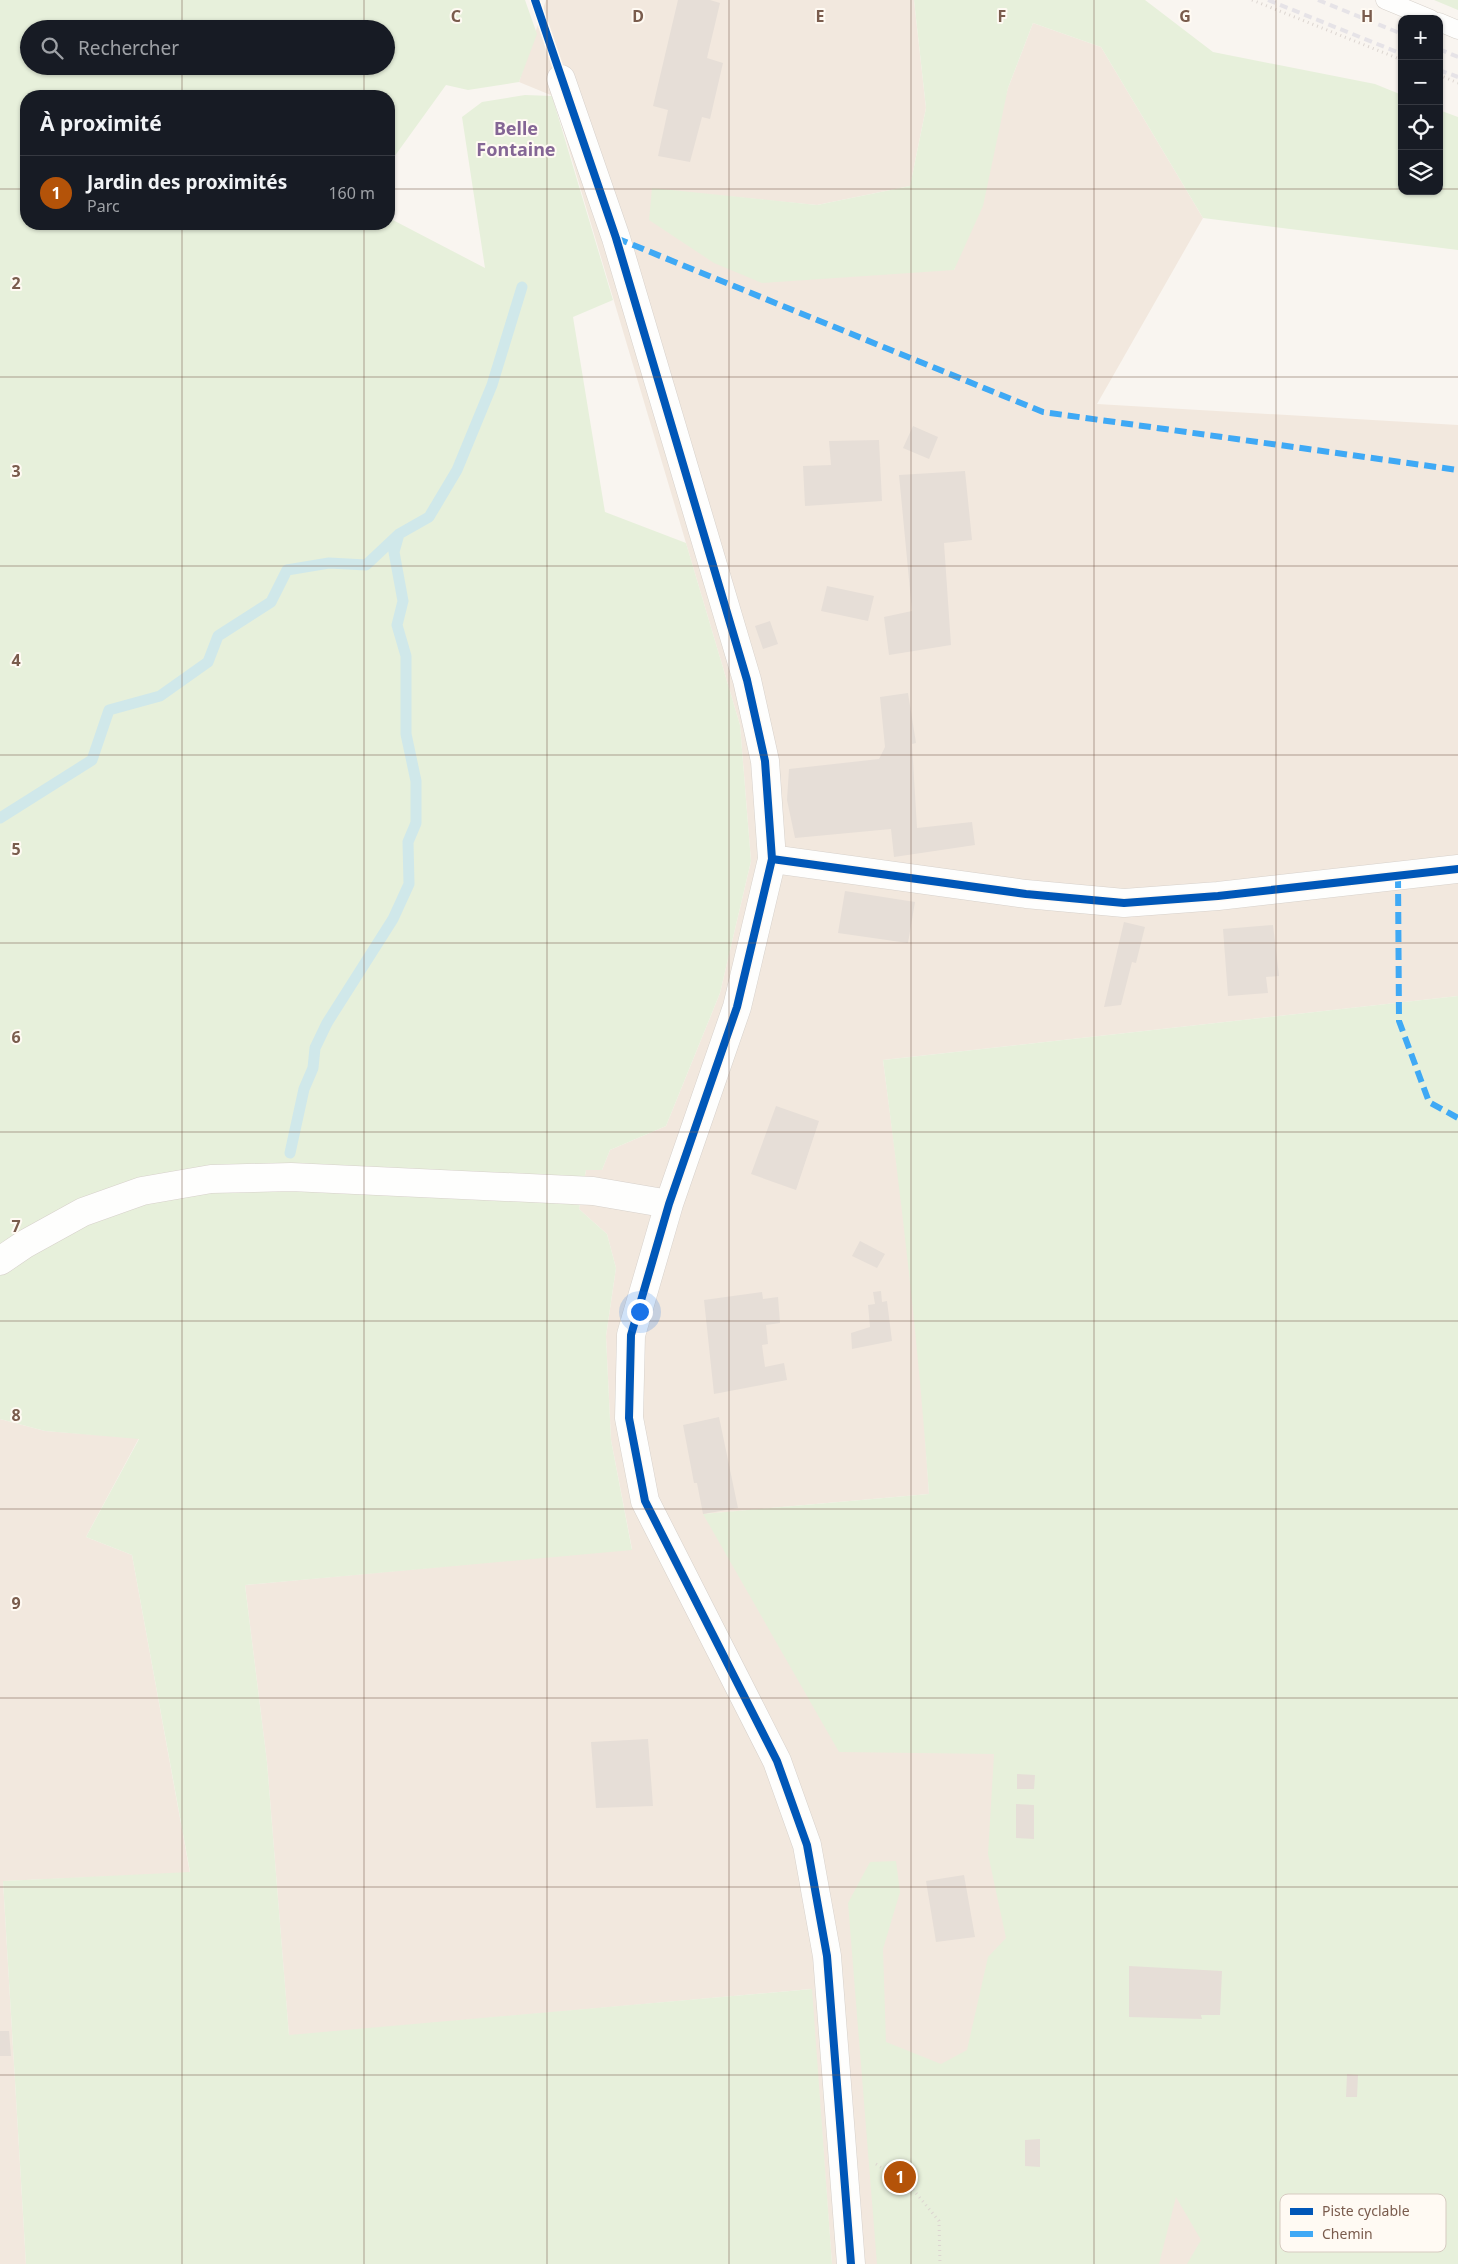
<!DOCTYPE html>
<html lang="fr">
<meta charset="utf-8">
<style>
:root{--surface:#171b24;--page:#20242c;--text:#f1f3f6;--muted:#9ea1a6;--line:#363941;--accent:#b45309}
body{margin:0;font-family:"Noto Sans",sans-serif;background:var(--page);color:var(--text)}
.controls{position:absolute;right:15px;top:15px;display:grid;overflow:hidden;border-radius:10px;box-shadow:0 1px 4px #0004}
.controls button{width:45px;height:45px;display:grid;place-items:center;padding:0;border:0;border-bottom:1px solid var(--line);background:var(--surface);color:var(--text);font:25px sans-serif}
.you{position:absolute;left:639px;top:1311px;width:18px;height:18px;margin:-12px;border:4px solid #fff;border-radius:50%;background:#1a73e8;box-shadow:0 0 0 8px #1a73e833}
.badge{display:grid;place-items:center;width:32px;height:32px;border-radius:50%;background:var(--accent);color:#fff;font-size:16px;font-weight:700}
.pin{position:absolute;translate:-50% -50%;border:2px solid #fff;box-shadow:0 1px 5px #0006}
.list{margin:0;padding:0;list-style:none}
h2{display:flex;justify-content:space-between;align-items:center;height:65px;margin:0;padding:0 20px;font-size:21px}
h2 small{font-size:16px;font-weight:400;color:var(--muted)}
.list li{display:grid;grid-template-columns:32px 1fr auto;gap:15px;align-items:center;box-sizing:border-box;height:75px;padding:0 20px;border-top:1px solid var(--line)}
.list b{display:block;font-size:19px;white-space:nowrap}
.list p{margin:0;font-size:16px;white-space:nowrap;color:var(--muted)}
.list em{font-size:16px;font-style:normal;color:var(--muted)}
.icon{flex:none;width:28px;height:28px;fill:none;stroke:currentColor;stroke-width:2;stroke-linecap:round;stroke-linejoin:round}
.map{position:relative;flex:none;width:1458px;height:2264px;overflow:hidden}
.search{position:absolute;background:var(--surface);box-shadow:0 1px 4px #0004;left:20px;top:20px;width:375px;height:55px;display:flex;align-items:center;gap:12px;box-sizing:border-box;padding:0 18px;border-radius:28px;color:var(--muted);font-size:19px}
.panel{position:absolute;background:var(--surface);box-shadow:0 1px 4px #0004;left:20px;top:90px;width:375px;height:140px;border-radius:20px}
.map>svg:first-child{display:block}
.residential{fill:#f2e8de}
.green{fill:#e7f0db;fill-rule:evenodd}
.lines{fill:none;stroke-linecap:round;stroke-linejoin:round}
.stream{stroke:#d0e8ea;stroke-width:11}
.building{fill:#e6ded7}
.lane-casing{stroke:#d7d1cb;stroke-width:19}
.street-casing{stroke:#d7d1cb;stroke-width:29}
.path{stroke:#dcd5d0;stroke-width:3;stroke-dasharray:1 4;stroke-linecap:butt}
.lane{stroke:#fefefd;stroke-width:18}
.street{stroke:#fefefd;stroke-width:28}
.rail{stroke:#e6e3e7;stroke-width:4;stroke-dasharray:8 5;stroke-linecap:butt}
.quiet{stroke:#3fa9f5;stroke-width:6;stroke-dasharray:12 6;stroke-linecap:butt}
.cycleway-casing{stroke:#fffaf3;stroke-width:11}
.cycleway{stroke:#0057b8;stroke-width:8}
.grid{fill:none;stroke:#7a5c4d;stroke-width:1;stroke-opacity:0.55}
.labels{text-anchor:middle;stroke-width:4;stroke-linejoin:round;paint-order:stroke}
.neighbourhood-label{font-size:18px;font-weight:bold;fill:#846695;stroke:#fffaf3}
.key{fill:#fffaf3;stroke:#d7cbc1;stroke-width:1}
.key-label{font-size:14px;fill:#7a5c4d}
.grid-label{font-size:16px;text-anchor:middle;font-weight:bold;fill:#7a5c4d;stroke:#fffaf3;stroke-width:4;stroke-linejoin:round;paint-order:stroke}
</style>
<div class="map">
<svg width="1458" height="2264" viewBox="0 0 1458 2264">
<rect width="100%" height="100%" fill="#f9f5f0"/>
<!-- residential -->
<path class="residential" d="M546,0h368l12,108 -16,78 -93,19 -165,-16 302,81 54,-182 25,-65 68,24 102,171 -106,186 361,21v571l-575,64 23,175 15,139 8,120 -225,20 695,242 2,508h-569l-21,-275 -522,47 -22,-274 -22,-177 387,-36 -21,-109 -5,-104 10,-68 -9,-34 -28,-25 7,-39h16l8,-20 56,-24 54,-133 31,-132 -11,-136 -54,-182 -133,-447 -34,-14z
M0,1419l45,12 94,7 -53,99 46,18 58,318 -187,8 23,383h-26z"/>
<!-- green -->
<path class="green" d="M0,0h525l12,34 -18,48 -51,8 -22,-5 -57,79v-68h-363v128h363v-6l96,50 -23,-151 20,-15 43,-7 27,1 61,204 -40,17 32,195 81,31 54,182 11,136 -31,132 -54,133 -56,24 -8,20h-16l-7,39 28,25 9,34 -10,68 5,104 21,110 -387,35 22,177 22,273 523,-46 20,275h-806l-23,-383 187,-9 -58,-317 -46,-18 53,-98 -94,-8 -45,-12zM29,29h357v37h-357z
M914,0h231l68,52 162,32 27,11v96h37v-81l19,7v133l-255,-32 -102,-171 -68,-24 -25,65 -25,118 -29,64 -192,13 -48,-20 -65,-43 3,-32 165,17 93,-19 16,-78z
M1434,0h24v10z
M1458,996v1268h-271l14,-24 -25,-43 -17,67h-282l-29,-361 22,-41 26,-1 4,31 -17,57 3,93 55,22 26,-14 21,-93 18,-19 -18,-84 6,-100 -155,-2 -136,-238 226,-20c-10,-146 -27,-289 -46,-434z"/>
<g class="lines">
<!-- stream -->
<path class="stream" d="M0,818l92,-58 17,-50 51,-14 48,-34 10,-26 53,-34 16,-32 42,-7 37,2 33,-31 30,-17 28,-47 35,-85 30,-98
M290,1153l14,-64 9,-21 2,-20 12,-25 66,-104 16,-35 -1,-42 8,-19v-42l-10,-47v-78l-9,-31 6,-24 -9,-49 5,-18"/>
</g>
<!-- building -->
<path class="building" d="M678,0h32l10,3 -13,55 16,5 -13,56 -8,-2 -12,45 -32,-6 10,-46 -15,-4z
M913,426l25,11 -9,22 -26,-11z
M879,440l3,61 -77,5 -2,-40 28,-1 -2,-24z
M965,471l7,69 -28,3 7,102 -62,10 -5,-38 28,-6 -13,-136z
M827,586l47,10 -6,25 -47,-10z
M770,621l8,23 -15,5 -8,-23z
M908,693l8,50 -4,1 5,84 55,-6 3,23 -81,12 -3,-28 -96,9 -8,-38 2,-31 90,-10 6,-12 -5,-50z
M845,891l70,11 -7,41 -70,-10z
M1124,922l21,5 -9,36 -4,-1 -11,43 -17,2z
M1273,925l6,51 -13,1 2,16 -40,3 -5,-67z
M776,1106l43,15 -23,69 -45,-16z
M860,1241l25,13 -8,14 -25,-12z
M881,1291l1,11 5,-1 5,40 -40,8 -1,-16 19,-6 -2,-22 7,-1 -2,-12z
M762,1292l1,7 15,-2 2,26 -14,2 2,19 -6,1 3,22 19,-4 3,17 -73,14 -10,-94z
M719,1417l19,91 -35,6 -6,-31h-3l-11,-58z
M648,1739l5,67 -57,2 -5,-66z
M1017,1774l18,1 -1,14h-17z
M1016,1804l18,1v34l-18,-1z
M964,1875l11,62 -39,5 -10,-61z
M1129,1966l93,5 -2,44h-19l1,4 -73,-2z
M0,2031h9l2,25h-11z
M1347,2074l11,1 -1,22h-11z
M1040,2139v28l-15,-1v-26z"/>
<g class="lines">
<defs>
<path id="lane" d="M1385,0l46,19
M1439,22l19,8"/>
<path id="street" d="M561,79l55,159 131,442 18,81 7,98 -35,148 -68,197 -38,131 -2,83 16,83 132,260 30,84 20,111 24,308
M772,859l254,35 98,9 94,-7 240,-27
M0,1261l25,-17 58,-32 59,-21 69,-12 80,-2 302,14 76,13"/>
</defs>
<!-- lane casing -->
<use href="#lane" class="lane-casing"/>
<!-- street casing -->
<use href="#street" class="street-casing"/>
<!-- path -->
<path class="path" d="M1252,0l150,60
M1439,75l19,8
M876,2164l35,23 28,34 1,43"/>
<!-- lane -->
<use href="#lane" class="lane"/>
<!-- street -->
<use href="#street" class="street"/>
<!-- rail -->
<path class="rail" d="M1268,0l134,54
M1318,0l84,34
M1439,49l19,8
M1439,70l19,7"/>
<!-- quiet -->
<path class="quiet" d="M616,238l427,174 415,58
M1398,876l1,145 30,81 29,16"/>
<defs>
<path id="cycleway" d="M535,0l81,238 131,442 18,81 7,98 -35,148 -68,197 -38,131 -2,83 16,83 132,260 30,84 20,111 24,308
M772,859l254,35 98,9 94,-7 240,-27"/>
</defs>
<!-- cycleway casing -->
<use href="#cycleway" class="cycleway-casing"/>
<!-- cycleway -->
<use href="#cycleway" class="cycleway"/>
</g>
<!-- grid -->
<path class="grid" d="M182,0v29M364,0v29M547,0v2264M729,0v2264M911,0v2264M1094,0v2264M1276,0v2264M182,66v30M364,66v30M0,189h26M389,189h1013M1439,189h19M182,224v2040M364,224v2040M0,377h1458M0,566h1458M0,755h1458M0,943h1458M0,1132h1458M0,1321h1458M0,1509h1458M0,1698h1458M0,1887h1458M0,2075h1458"/>
<g class="labels">
<!-- neighbourhood labels -->
<g class="neighbourhood-label">
<text x="516" y="135">Belle<tspan x="516" dy="21">Fontaine</tspan></text>
</g>
</g>
<!-- legend -->
<rect x="1280" y="2194" width="166" height="58" rx="8" class="key"/>
<rect x="1290" y="2208" width="23" height="7" fill="#0057b8"/>
<rect x="1290" y="2231" width="23" height="6" fill="#3fa9f5"/>
<g class="key-label">
<text x="1322" y="2216">Piste cyclable</text>
<text x="1322" y="2239">Chemin</text>
</g>
<g class="grid-label">
<text x="456" y="22">C</text>
<text x="638" y="22">D</text>
<text x="820" y="22">E</text>
<text x="1002" y="22">F</text>
<text x="1185" y="22">G</text>
<text x="1367" y="22">H</text>
<text x="16" y="289">2</text>
<text x="16" y="477">3</text>
<text x="16" y="666">4</text>
<text x="16" y="855">5</text>
<text x="16" y="1043">6</text>
<text x="16" y="1232">7</text>
<text x="16" y="1421">8</text>
<text x="16" y="1609">9</text>
</g>
</svg>
<div class="controls">
<button>+</button>
<button>−</button>
<button><svg class="icon" aria-label="locate" viewBox="0 0 24 24"><circle cx="12" cy="12" r="6"/><path d="M12 2v4M12 18v4M2 12h4M18 12h4"/></svg></button>
<button><svg class="icon" aria-label="layers" viewBox="0 0 24 24"><path d="M12 4l9 5-9 5-9-5zM3 14l9 5 9-5"/></svg></button>
</div>
<div class="you"></div>
<div class="pin badge" style="left:900px;top:2177px">1</div>
<div class="search"><svg class="icon" aria-label="search" viewBox="0 0 24 24"><circle cx="10" cy="10" r="6"/><path d="M15 15l6 6"/></svg>Rechercher</div>
<section class="panel">
<h2>À proximité<small></small></h2>
<ul class="list">
<li><span class="badge">1</span><div><b>Jardin des proximités</b><p>Parc</p></div><em>160 m</em></li>
</ul>
</section>
</div>
